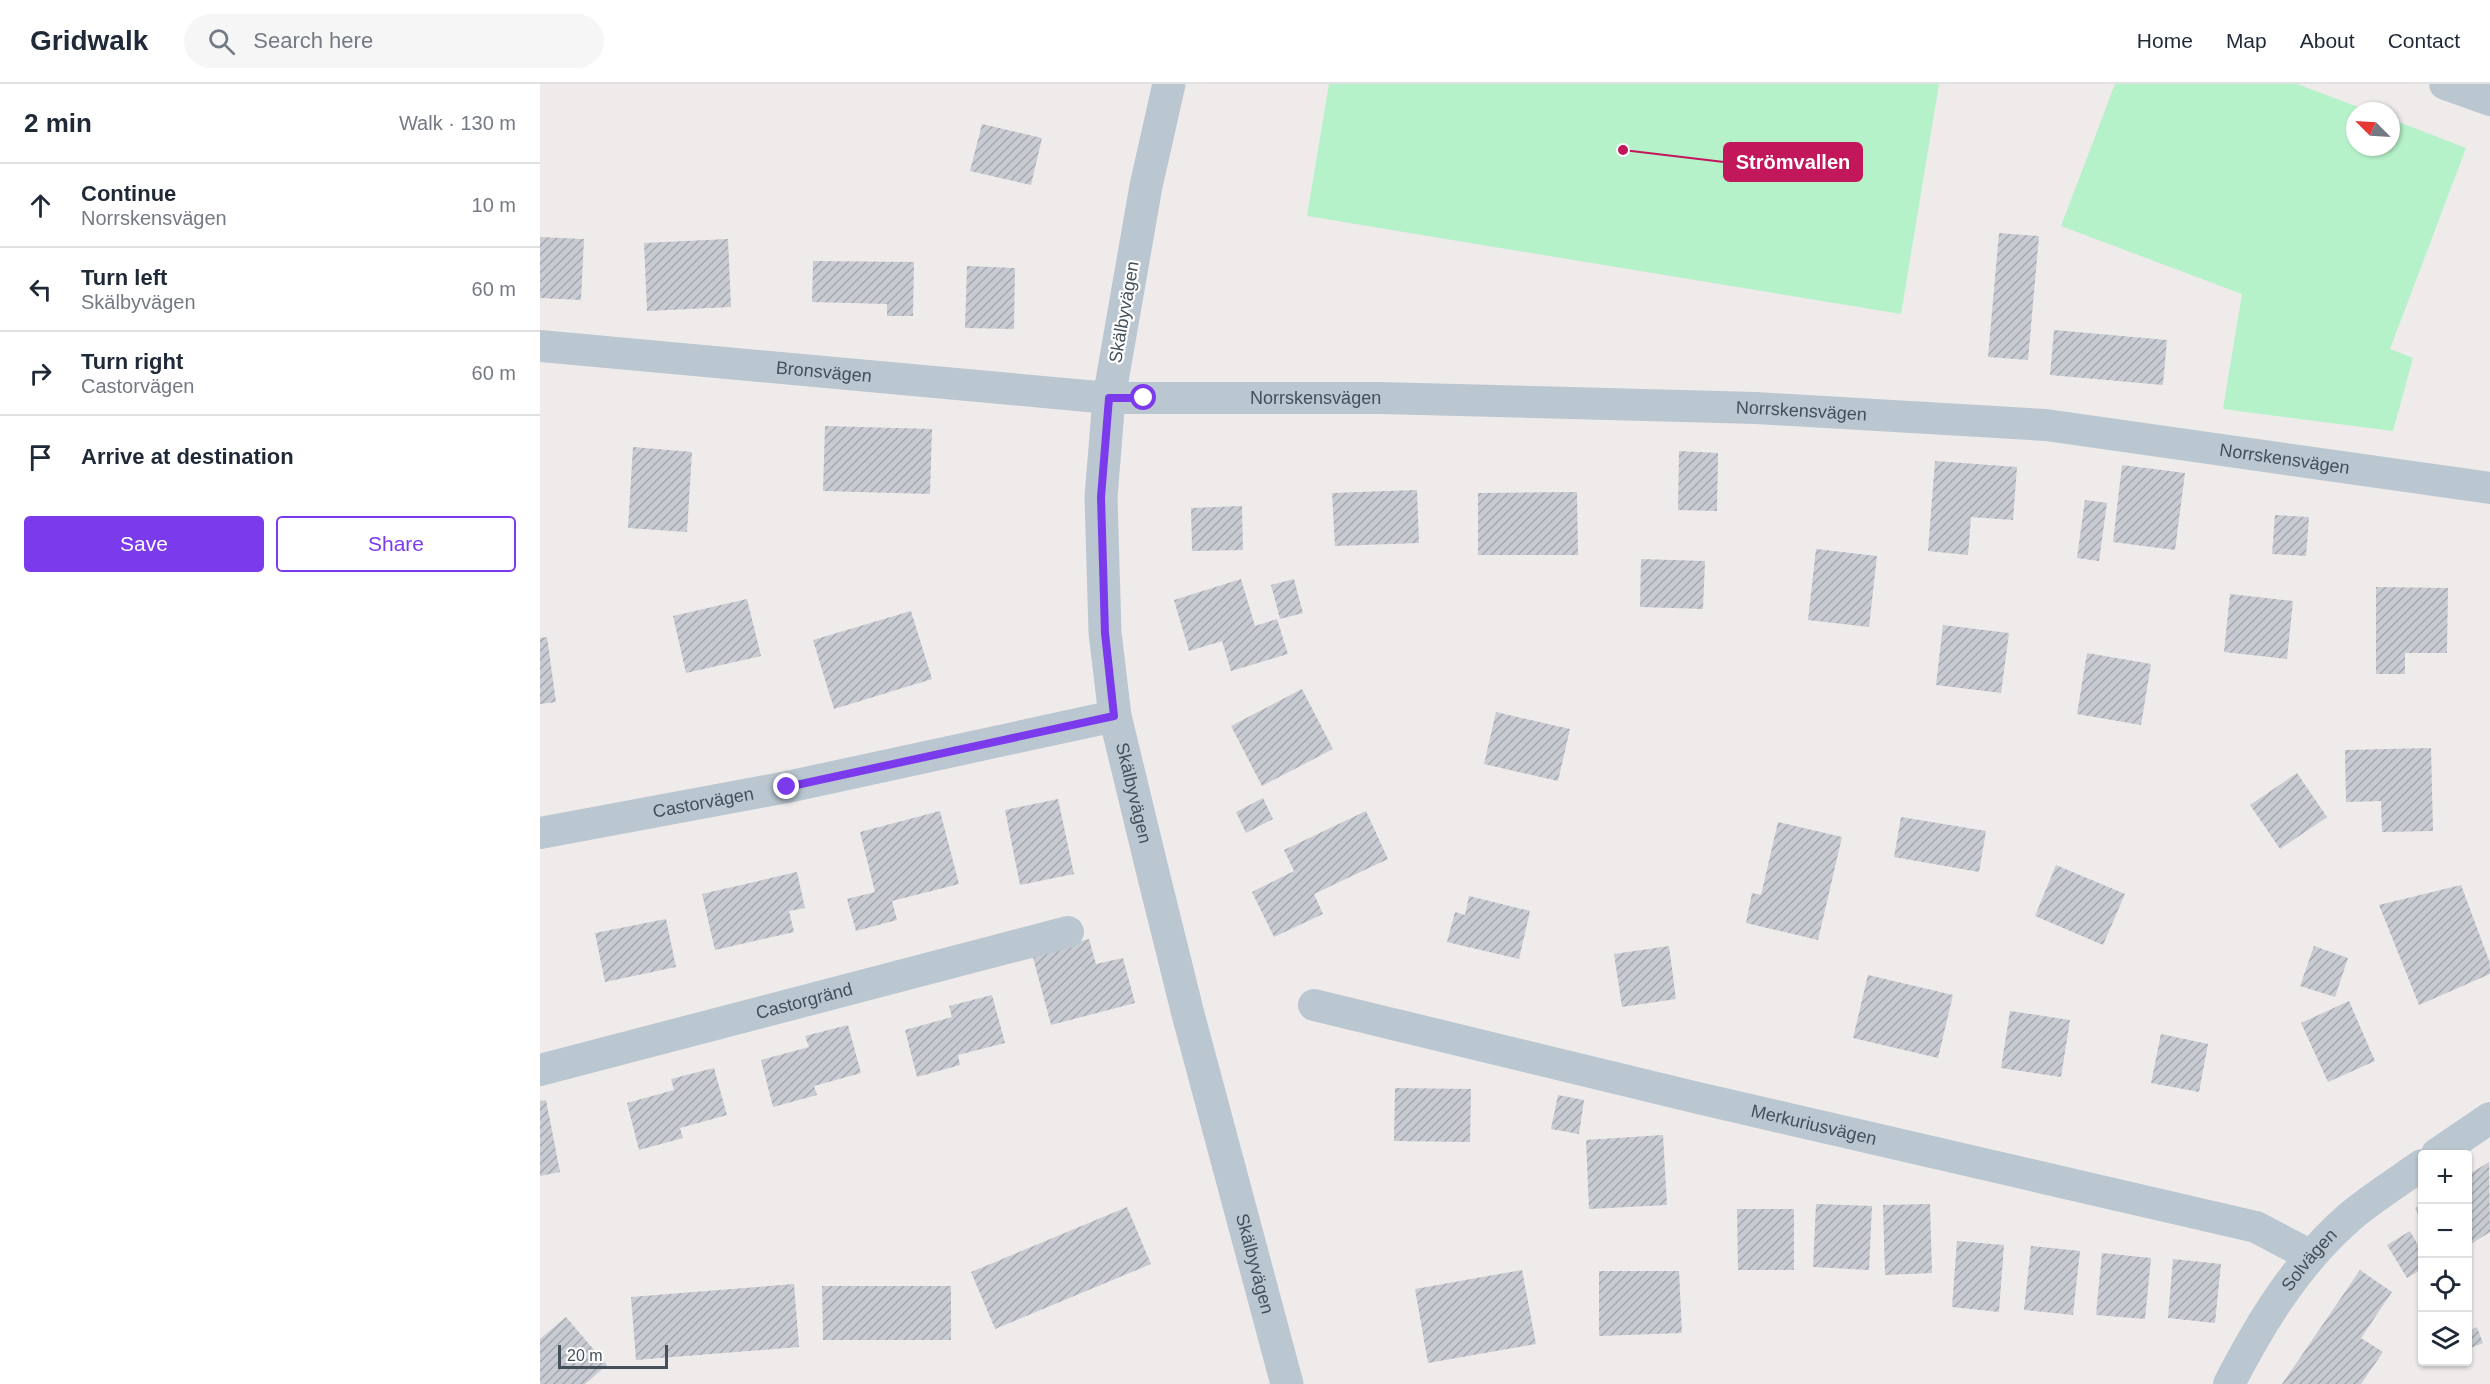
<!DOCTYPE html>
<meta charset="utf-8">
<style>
:root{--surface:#fff;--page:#f6f6f7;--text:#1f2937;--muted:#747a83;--line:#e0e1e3;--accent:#7c3aed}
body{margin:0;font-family:Helvetica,sans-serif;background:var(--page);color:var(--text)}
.controls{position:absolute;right:18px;bottom:18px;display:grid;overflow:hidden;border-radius:6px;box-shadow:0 2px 4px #0004}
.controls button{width:54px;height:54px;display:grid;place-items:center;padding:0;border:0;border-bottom:2px solid var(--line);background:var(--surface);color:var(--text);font:30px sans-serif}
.compass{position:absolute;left:1806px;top:18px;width:54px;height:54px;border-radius:50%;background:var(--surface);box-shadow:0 2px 4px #0004;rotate:294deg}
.scale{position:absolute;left:18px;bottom:15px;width:110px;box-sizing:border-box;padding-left:6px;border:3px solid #43505a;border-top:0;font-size:16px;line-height:21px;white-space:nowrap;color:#43505a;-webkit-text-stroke:4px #fff;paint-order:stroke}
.stop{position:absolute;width:18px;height:18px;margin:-14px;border:4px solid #7c3aed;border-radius:50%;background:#fff}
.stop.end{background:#7c3aed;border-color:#fff;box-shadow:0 2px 6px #0008}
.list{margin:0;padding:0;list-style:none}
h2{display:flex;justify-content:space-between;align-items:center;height:78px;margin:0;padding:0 24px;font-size:26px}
h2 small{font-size:20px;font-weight:400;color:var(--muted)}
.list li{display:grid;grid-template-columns:39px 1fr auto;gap:18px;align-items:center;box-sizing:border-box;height:84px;padding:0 24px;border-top:2px solid var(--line)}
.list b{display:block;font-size:22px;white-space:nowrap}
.list p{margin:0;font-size:20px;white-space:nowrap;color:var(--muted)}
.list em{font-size:20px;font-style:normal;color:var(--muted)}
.actions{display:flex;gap:12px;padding:18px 24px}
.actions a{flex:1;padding:14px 0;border:2px solid var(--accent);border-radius:6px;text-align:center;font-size:21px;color:var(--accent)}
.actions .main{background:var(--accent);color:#fff}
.icon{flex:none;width:33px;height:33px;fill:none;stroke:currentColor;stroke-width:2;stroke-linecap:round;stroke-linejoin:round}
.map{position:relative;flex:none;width:1950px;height:1300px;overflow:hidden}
header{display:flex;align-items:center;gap:36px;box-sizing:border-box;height:84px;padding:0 30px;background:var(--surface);border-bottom:2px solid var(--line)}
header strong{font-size:28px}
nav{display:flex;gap:33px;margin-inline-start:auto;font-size:21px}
.search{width:420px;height:54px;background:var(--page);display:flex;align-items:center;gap:15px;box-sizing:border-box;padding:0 21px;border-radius:33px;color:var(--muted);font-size:22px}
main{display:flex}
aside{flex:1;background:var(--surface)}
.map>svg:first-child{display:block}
.pitch{fill:#b5f1c9}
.building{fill:url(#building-hatch)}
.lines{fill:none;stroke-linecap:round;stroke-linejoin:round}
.minor{stroke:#bbc7d0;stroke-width:32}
.tertiary{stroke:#bbc7d0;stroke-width:33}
.route{stroke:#7c3aed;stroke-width:8}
.labels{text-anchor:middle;stroke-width:4.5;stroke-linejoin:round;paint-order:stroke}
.street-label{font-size:18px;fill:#43505a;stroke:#fff}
.leader{fill:none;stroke:#c2185b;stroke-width:2}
.callout-dot{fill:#c2185b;stroke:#fff;stroke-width:2}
.callout{fill:#c2185b;stroke:#c2185b;stroke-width:2}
.callout-label{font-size:20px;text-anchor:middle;font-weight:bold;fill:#fff}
</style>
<header>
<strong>Gridwalk</strong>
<div class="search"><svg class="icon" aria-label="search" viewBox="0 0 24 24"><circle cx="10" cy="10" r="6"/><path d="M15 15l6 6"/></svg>Search here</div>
<nav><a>Home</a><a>Map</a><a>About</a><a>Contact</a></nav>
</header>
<main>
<aside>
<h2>2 min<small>Walk · 130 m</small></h2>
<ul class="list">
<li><svg class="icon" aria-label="ahead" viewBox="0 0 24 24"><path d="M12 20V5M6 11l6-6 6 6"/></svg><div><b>Continue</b><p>Norrskensvägen</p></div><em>10 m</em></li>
<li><svg class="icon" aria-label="left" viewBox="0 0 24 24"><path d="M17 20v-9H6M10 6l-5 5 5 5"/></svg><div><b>Turn left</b><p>Skälbyvägen</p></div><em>60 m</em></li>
<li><svg class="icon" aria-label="right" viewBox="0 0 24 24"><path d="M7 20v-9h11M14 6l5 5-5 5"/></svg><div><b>Turn right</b><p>Castorvägen</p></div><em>60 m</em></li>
<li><svg class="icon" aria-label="arrive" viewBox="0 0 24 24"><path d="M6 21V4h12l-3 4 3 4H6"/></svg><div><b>Arrive at destination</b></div></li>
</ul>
<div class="actions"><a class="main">Save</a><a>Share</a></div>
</aside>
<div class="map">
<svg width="1950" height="1300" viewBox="0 0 1950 1300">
<defs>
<pattern id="building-hatch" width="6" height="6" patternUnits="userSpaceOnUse" patternTransform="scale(1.5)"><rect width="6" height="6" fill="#c8cbd1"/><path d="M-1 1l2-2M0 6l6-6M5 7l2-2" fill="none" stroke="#a4a7ad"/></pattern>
</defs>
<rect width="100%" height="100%" fill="#efebeb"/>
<!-- pitch -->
<path class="pitch" d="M789,0h610l-38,230 -594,-98z
M1575,0h182l72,27h-14v36h36v-28l75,29 -76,201 23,9 -20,73 -170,-22 19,-115 -181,-68z"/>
<!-- building -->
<path class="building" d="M442,40l60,14 -11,47 -61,-14z
M1459,149l40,3 -11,124 -40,-3z
M0,153l44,2 -3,61 -41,-2z
M188,155l3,68 -84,4 -3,-68z
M273,177l101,1 -1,54h-26v-12l-75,-2z
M427,182l48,2 -1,61 -49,-1z
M1514,246l113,10 -4,45 -113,-10z
M285,342l107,3 -2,65 -107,-3z
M93,363l59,5 -5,80 -59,-4z
M1139,367l39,2 -1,58 -39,-1z
M1395,377l82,6 -4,53 -42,-3 -3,38 -40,-4z
M1582,381l63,8 -10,77 -62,-8z
M877,406l2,53 -84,3 -3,-53z
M1037,408l1,63h-100v-62z
M1545,416l22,3 -8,58 -22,-3z
M702,422l1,44 -51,1 -1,-43z
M1735,431l34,2 -3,39 -34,-2z
M1276,465l61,7 -8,71 -61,-7z
M1101,475l64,2 -2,48 -63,-2z
M701,495l14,47 22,-7 11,35 -57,17 -9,-30 -33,10 -15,-51z
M754,495l9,34 -23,6 -9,-34z
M1836,503l72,1 -1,65h-42v21h-29z
M1690,510l63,7 -6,58 -63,-7z
M207,515l14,57 -75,17 -13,-57z
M371,527l21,68 -98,30 -21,-69z
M1403,541l66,8 -8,60 -65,-8z
M7,553l9,65 -16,2v-66z
M1547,569l64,11 -10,61 -64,-11z
M762,605l31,60 -71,37 -31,-60z
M956,628l74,17 -12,52 -74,-17z
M1891,664l2,83 -51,1 -1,-31 -35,1 -1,-52z
M1757,689l30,44 -47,32 -30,-44z
M723,714l10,21 -27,14 -10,-21z
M518,715l16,75 -54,11 -15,-75z
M400,727l19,73 -67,17 5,19 -41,11 -9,-32 28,-7 -15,-60z
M826,727l22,48 -74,35 9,20 -49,23 -22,-45 42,-21 -10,-21z
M1361,733l85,14 -7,41 -85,-15z
M1238,738l64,15 -24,103 -72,-17 6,-30 9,2z
M1516,781l69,29 -22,51 -68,-29z
M257,788l8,36 -16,3 5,21 -79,18 -13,-56z
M1921,801l29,78v11l-71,31 -40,-100z
M929,812l61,15 -11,48 -72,-17 8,-30 10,3z
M126,835l10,48 -71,15 -10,-49z
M549,855l7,25 27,-6 12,45 -84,22 -19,-71z
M1129,862l7,53 -54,8 -8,-53z
M1774,862l34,12 -13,39 -35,-11z
M1328,891l85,20 -15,63 -85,-20z
M452,911l13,48 -47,12 2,10 -43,12 -12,-47 47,-13 -3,-11z
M1809,917l26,60 -47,21 -27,-59z
M1470,927l60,9 -9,57 -60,-9z
M308,941l13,48 -47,13 3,9 -44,12 -12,-47 48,-13 -4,-11z
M1621,950l47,10 -9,48 -48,-9z
M174,984l13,47 -47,13 3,10 -44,12 -12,-47 47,-13 -3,-11z
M855,1004l76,1 -1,53 -76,-1z
M1018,1011l26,5 -5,34 -28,-5z
M6,1016l14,72 -20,4v-75z
M1123,1051l4,70 -78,4 -3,-69z
M1949,1078l1,70 -22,14v-71z
M1276,1120l56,2 -3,64 -56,-3z
M1390,1120l2,69 -47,2 -2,-70z
M1882,1120v17l-7,-13z
M587,1123l24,57 -156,65 -24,-57z
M1197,1125h57v61h-56z
M1870,1147l12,21v17l-15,9 -20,-33z
M1417,1157l47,4 -5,67 -47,-5z
M1491,1162l49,5 -7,64 -49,-5z
M1562,1169l49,5 -6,61 -49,-4z
M1633,1175l48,5 -6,59 -47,-5z
M982,1186l14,74 -108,19 -13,-74z
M1820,1186l32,22 -31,46 22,14 -22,32h-79z
M1059,1187h80l3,62 -83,3z
M254,1200l5,63 -163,13 -5,-63z
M282,1202h129v54h-128z
M26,1233l41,48 -22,19h-45v-45z
M1937,1243l6,16 -15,6v-18z"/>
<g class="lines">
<!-- minor -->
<g class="minor">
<path d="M1905,0l45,16"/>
<path id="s1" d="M0,262l569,52h272l375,10 290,17 444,63"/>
<path id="s2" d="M0,749l247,-46 328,-71"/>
<path id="s3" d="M774,921l384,93 558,129 55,29"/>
<path id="s4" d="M0,986l528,-138"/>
<path d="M1897,1070l53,-36"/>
<path id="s5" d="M1689,1300c32,-62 69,-123 123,-169 22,-18 47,-34 70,-50"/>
</g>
<!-- tertiary -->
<path class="tertiary" id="s6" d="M629,0l-23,102 -37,212 -8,99 4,136 10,83 37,153 36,145 99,370"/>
</g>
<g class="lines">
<!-- route -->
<path class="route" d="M247,703l327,-71 -9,-83 -4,-136 8,-99h35"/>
</g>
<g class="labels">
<!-- street labels -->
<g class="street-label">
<text transform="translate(584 228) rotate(-80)" y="6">Skälbyvägen</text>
<text dy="6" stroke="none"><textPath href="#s1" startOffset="285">Bronsvägen</textPath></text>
<text dy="6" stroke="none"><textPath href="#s1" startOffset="778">Norrskensvägen</textPath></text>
<text dy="6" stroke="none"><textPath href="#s1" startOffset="1264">Norrskensvägen</textPath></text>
<text dy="6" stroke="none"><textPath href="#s1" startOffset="1750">Norrskensvägen</textPath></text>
<text dy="6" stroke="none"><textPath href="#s6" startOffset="718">Skälbyvägen</textPath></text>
<text dy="6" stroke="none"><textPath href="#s2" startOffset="166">Castorvägen</textPath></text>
<text dy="6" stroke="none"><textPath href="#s4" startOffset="273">Castorgränd</textPath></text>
<text dy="6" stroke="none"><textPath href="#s3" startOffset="514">Merkuriusvägen</textPath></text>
<text dy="6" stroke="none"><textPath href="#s5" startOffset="148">Solvägen</textPath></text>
<text dy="6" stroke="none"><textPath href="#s6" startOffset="1204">Skälbyvägen</textPath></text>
</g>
</g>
<!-- callouts -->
<path class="leader" d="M1083 66L1184 78"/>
<circle class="callout-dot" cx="1083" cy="66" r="6"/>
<rect class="callout" x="1184" y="59" width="138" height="38" rx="6"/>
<g class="callout-label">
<text x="1253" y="85">Strömvallen</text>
</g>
</svg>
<div class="controls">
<button>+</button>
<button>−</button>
<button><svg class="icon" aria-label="locate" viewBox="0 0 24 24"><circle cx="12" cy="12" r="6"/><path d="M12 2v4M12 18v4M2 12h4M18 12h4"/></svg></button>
<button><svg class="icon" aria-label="layers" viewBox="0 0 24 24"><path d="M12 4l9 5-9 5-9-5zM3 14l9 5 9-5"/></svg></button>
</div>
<svg class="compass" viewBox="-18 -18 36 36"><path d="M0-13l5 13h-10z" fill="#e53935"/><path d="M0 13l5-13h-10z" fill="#747a83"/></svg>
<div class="scale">20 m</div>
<div class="stop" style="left:604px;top:314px"></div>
<div class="stop end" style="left:247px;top:703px"></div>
</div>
</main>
